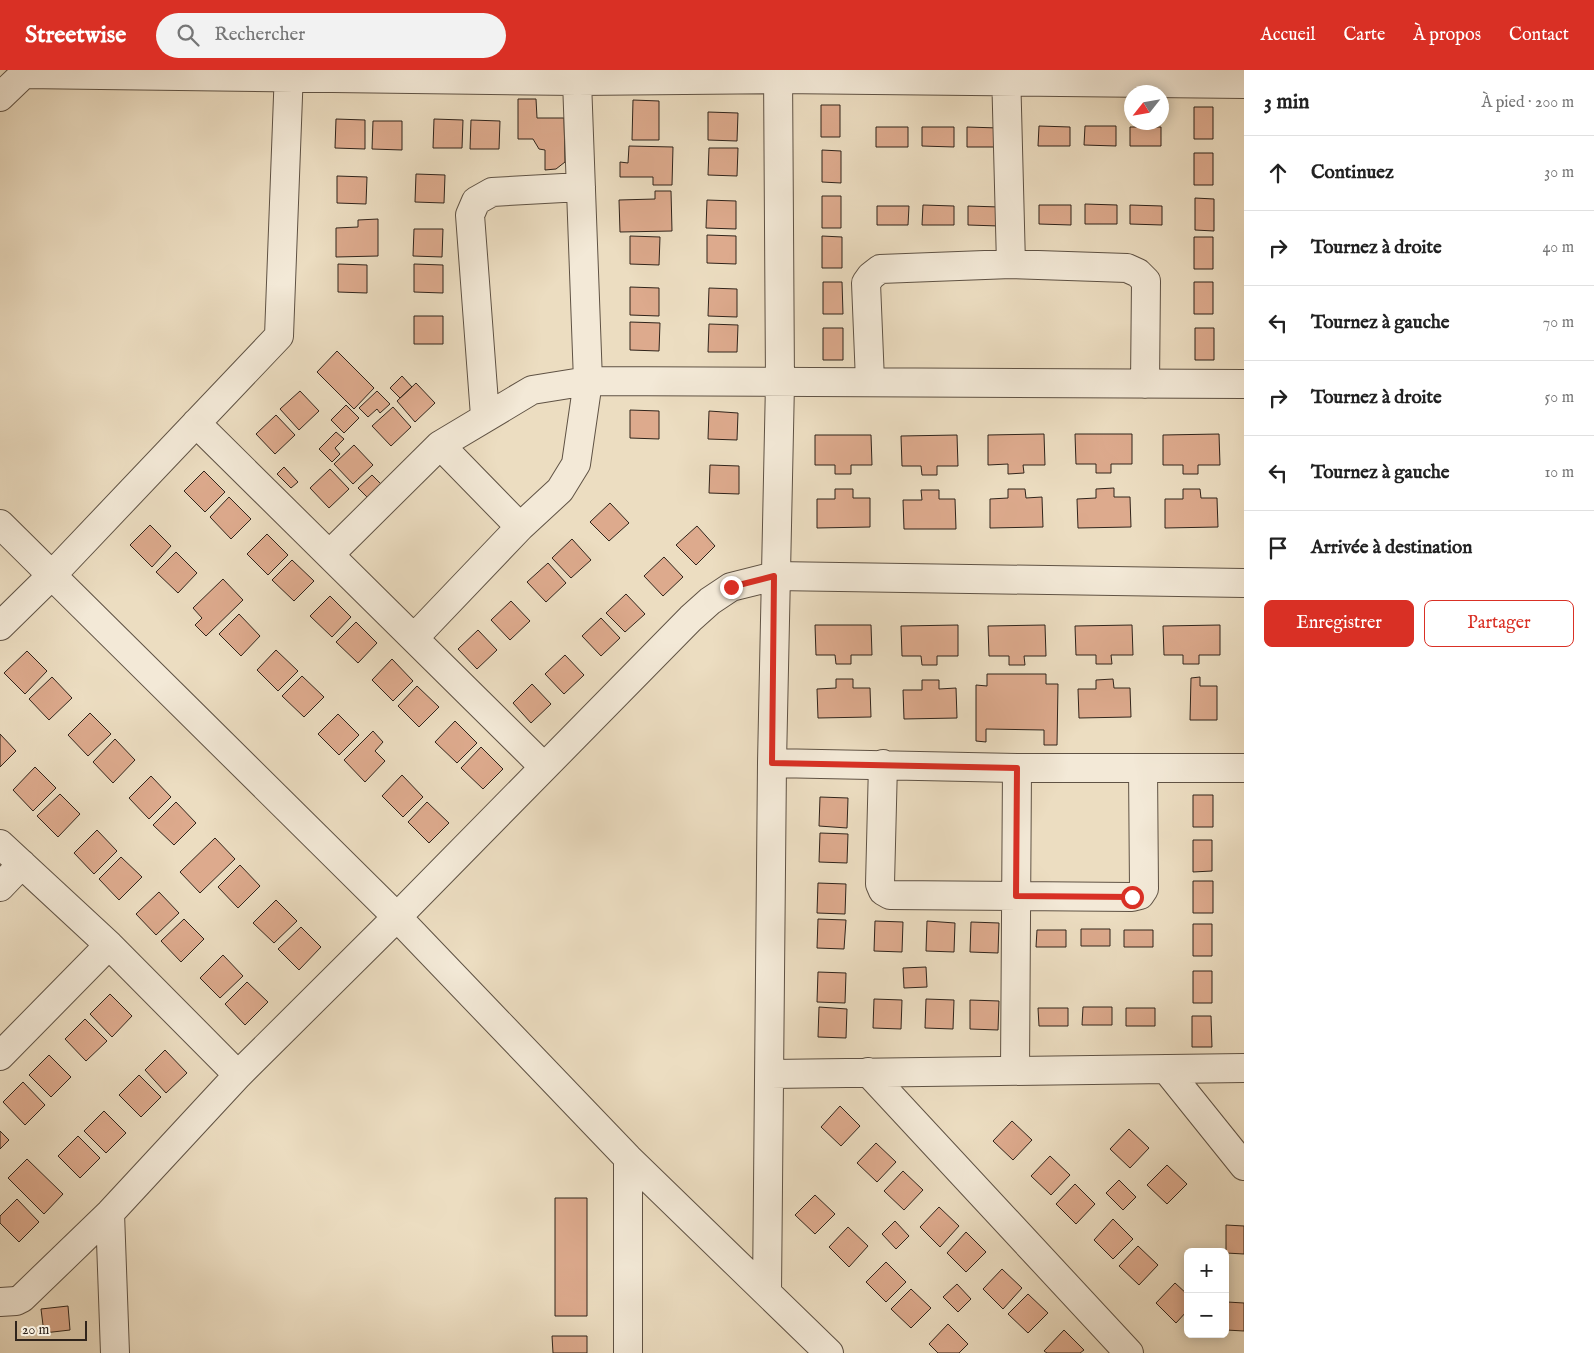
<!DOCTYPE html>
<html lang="fr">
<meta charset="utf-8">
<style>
:root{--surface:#fff;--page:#f2f2f2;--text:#222;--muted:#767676;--line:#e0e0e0;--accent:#d93025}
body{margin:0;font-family:"IM FELL English",serif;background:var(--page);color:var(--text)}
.controls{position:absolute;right:15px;bottom:15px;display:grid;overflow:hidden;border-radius:8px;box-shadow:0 2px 12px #0003}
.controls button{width:45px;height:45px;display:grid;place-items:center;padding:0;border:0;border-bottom:1px solid var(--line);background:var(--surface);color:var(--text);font:25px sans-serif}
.compass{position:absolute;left:1124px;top:15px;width:45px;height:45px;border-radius:50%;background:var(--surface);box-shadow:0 2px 12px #0003;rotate:239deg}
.scale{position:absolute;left:15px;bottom:12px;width:72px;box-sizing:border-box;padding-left:5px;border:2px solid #30241b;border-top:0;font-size:14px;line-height:18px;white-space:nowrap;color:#30241b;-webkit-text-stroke:4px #f3e9d7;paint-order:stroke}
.stop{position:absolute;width:15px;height:15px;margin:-11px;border:4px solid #d93025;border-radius:50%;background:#fff}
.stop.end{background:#d93025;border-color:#fff;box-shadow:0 1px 5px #0008}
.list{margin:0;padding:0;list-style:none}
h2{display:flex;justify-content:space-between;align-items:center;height:65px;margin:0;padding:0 20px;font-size:21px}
h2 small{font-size:16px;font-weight:400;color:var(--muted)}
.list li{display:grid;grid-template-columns:32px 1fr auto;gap:15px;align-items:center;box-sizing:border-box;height:75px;padding:0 20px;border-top:1px solid var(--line)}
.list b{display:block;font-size:19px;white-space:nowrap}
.list em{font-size:16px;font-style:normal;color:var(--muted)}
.actions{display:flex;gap:10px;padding:15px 20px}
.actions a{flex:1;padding:11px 0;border:1px solid var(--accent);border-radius:8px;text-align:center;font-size:18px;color:var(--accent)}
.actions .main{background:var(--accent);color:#fff}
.icon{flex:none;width:28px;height:28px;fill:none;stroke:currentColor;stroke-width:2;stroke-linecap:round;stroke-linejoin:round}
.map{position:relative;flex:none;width:1244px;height:1283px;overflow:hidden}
header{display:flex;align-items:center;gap:30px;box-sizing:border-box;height:70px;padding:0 25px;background:var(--accent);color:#fff}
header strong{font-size:24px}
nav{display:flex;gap:28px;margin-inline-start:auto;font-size:18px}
.search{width:350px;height:45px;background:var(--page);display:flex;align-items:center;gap:12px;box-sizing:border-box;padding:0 18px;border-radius:28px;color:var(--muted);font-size:19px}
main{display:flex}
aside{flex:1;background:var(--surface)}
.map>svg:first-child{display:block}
.building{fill:#ddaa8d;stroke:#30241b}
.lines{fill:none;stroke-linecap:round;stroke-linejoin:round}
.minor-casing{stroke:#5f5244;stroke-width:30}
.minor{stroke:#f3e9d7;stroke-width:28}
.route{stroke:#d93025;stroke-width:6}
</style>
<header>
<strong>Streetwise</strong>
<div class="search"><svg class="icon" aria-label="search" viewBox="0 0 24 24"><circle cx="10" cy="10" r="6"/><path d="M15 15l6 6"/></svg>Rechercher</div>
<nav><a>Accueil</a><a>Carte</a><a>À propos</a><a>Contact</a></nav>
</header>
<main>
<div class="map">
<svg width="1244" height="1283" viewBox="0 0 1244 1283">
<rect width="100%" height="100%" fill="#ecddc1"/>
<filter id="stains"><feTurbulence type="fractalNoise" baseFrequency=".004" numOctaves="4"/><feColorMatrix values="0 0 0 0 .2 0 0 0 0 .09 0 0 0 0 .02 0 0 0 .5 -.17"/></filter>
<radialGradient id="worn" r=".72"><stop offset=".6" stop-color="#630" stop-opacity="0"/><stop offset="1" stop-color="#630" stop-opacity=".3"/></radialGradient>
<!-- building -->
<path class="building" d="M518,29h18l1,19h27l1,44 -9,7 -11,1v-20l-6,-1 -6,-10h-15z
M633,30l26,1v39h-27z
M821,35h19v32h-19z
M1194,37h19v32h-19z
M708,42l30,1 -1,28 -29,-1z
M336,49l29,1v29l-30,-1z
M434,49l29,1 -1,28h-29z
M471,50l29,1 -1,28h-29z
M373,51h29v29l-30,-1z
M1039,56l31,1v19h-32z
M1085,56h31v20l-32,-1z
M876,57h32v20h-32z
M922,57h32v20l-32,-1z
M967,57l32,1v19h-32z
M1130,57h31v19h-31z
M629,76l44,1 -1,38h-19v-8h-33v-15l8,1z
M709,78h29l-1,28 -29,-1z
M822,80l19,1v32l-19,-1z
M1194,83h19v32h-19z
M416,104l29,1 -1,28 -29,-1z
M337,106l30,1 -1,27 -29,-1z
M655,121h16l1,40 -52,1 -1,-32 36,-1z
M822,126h19v32h-19z
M1195,128l19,1v32l-19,-1z
M707,130l29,1v28l-30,-1z
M1085,134l32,1v19h-32z
M923,135l31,1v19h-32z
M1039,135h32v20l-32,-1z
M1130,135l32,1v19l-32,-1z
M877,136h32l-1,19h-31z
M968,136l32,1 -1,19 -31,-1z
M378,149v37l-42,1v-29l22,-1v-7z
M414,159h29l-1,28 -29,-1z
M707,165l29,1v28l-29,-1z
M630,166l30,1 -1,28 -29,-1z
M822,166l20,1v31h-20z
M1194,167h19v32h-19z
M338,194l29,1v28l-29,-1z
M414,194l29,1v28l-29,-1z
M823,212h19l1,32h-20z
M1194,212h19v32h-19z
M630,217l29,1v28l-29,-1z
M709,218l28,1v28l-29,-1z
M414,246h29v28h-29z
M630,252l30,1 -1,28 -29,-1z
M709,254l29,1 -1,27h-29z
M823,258h20v32h-20z
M1195,258h19v32h-19z
M337,281l37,37 -20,21 -37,-37z
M402,306l10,11 -12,11 -10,-10z
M416,313l19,20 -20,19 -18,-21z
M300,321l19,20 -20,19 -19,-21z
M377,321l13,13 -10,9 -3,-4 -9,8 -9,-9z
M346,335l13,13 -15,15 -13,-13z
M393,337l18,20 -20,19 -19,-20z
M630,340l29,1v28l-29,-1z
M709,341l29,2 -1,27 -29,-1z
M276,345l19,20 -20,19 -19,-20z
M336,362l8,7 -9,9 5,6 -8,8 -13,-13z
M1044,364l1,31h-22l1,8 -16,1v-10l-20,1v-30z
M1075,364h57v30h-21v9h-15v-9h-20z
M1219,364l1,31h-22v9h-15v-9h-20v-30z
M815,365h56l1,30h-21v9h-16v-9h-20z
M957,365l1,31h-21v9h-15l-1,-9h-19l-1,-30z
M354,375l19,20 -20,19 -19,-20z
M710,395l29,1v28l-30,-1z
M284,397l14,15 -7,6 -14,-14z
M330,399l19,20 -20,19 -19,-20z
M204,401l21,21 -20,20 -21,-21z
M372,405l11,11 -14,13 -11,-11z
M1114,418v9h16l1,30 -53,1 -1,-29 19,-1v-9z
M835,419h18v9h17v29l-53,1v-29h18z
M1008,419h17l1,9 16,-1 1,30 -53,1v-29l18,-1z
M1183,419h17l1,9h16l1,29 -53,1v-29h18z
M921,420h18v9h16l1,30h-52l-1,-29h19z
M229,427l22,22 -20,20 -21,-22z
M610,433l19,20 -20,18 -19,-19z
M150,455l21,21 -19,21 -22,-22z
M697,456l18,20 -19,19 -20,-20z
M267,464l21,21 -20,20 -21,-21z
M572,469l19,21 -20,18 -19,-20z
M176,482l21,21 -19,20 -22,-21z
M664,487l19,20 -20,19 -19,-20z
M292,490l22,21 -20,20 -22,-21z
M548,493l18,20 -20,19 -19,-20z
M223,509l20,21 -37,36 -11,-11 7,-7 -9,-10z
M626,524l19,20 -20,18 -19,-19z
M330,526l21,21 -19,20 -22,-21z
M511,531l19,20 -20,19 -19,-20z
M239,544l21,22 -19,20 -22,-22z
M601,548l19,20 -19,18 -19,-20z
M356,552l21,21 -19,20 -22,-21z
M815,555h56l1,30h-21v9h-15l-1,-9h-19z
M958,555v31h-21v9h-15l-1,-9h-19l-1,-30z
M1045,555l1,31h-22l1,9h-16v-9h-20l-1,-30z
M1132,555l1,30h-22l1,9h-16v-9h-20l-1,-29z
M1220,555v30h-21v9h-16v-9h-19l-1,-29z
M478,560l19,20 -20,19 -19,-20z
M276,580l22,21 -20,20 -21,-21z
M27,581l20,20 -22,23 -21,-21z
M565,585l19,20 -20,19 -19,-20z
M392,589l21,22 -20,20 -21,-21z
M987,604h59v10h12l-1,61h-13v-15l-58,-1v13l-10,-1v-56l11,1z
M302,606l22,21 -20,20 -22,-21z
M52,607l20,21 -23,22 -20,-21z
M1200,607v9h17v34h-27l1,-42z
M836,609h17v9h17l1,29 -53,1 -1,-29 19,-1z
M1113,609l1,9h16l1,29 -52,1 -1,-29h18v-9z
M922,610h17v9l17,-1 1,30 -53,1 -1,-29h19z
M532,614l19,20 -20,19 -18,-20z
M417,616l22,21 -20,20 -21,-21z
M90,643l21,21 -23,22 -20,-21z
M338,644l21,21 -20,20 -21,-21z
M455,651l22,22 -20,20 -22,-21z
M373,661l10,11 -8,9 10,10 -20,21 -21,-22z
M0,664l16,17 -16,16z
M115,669l20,21 -22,23 -20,-21z
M481,677l22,22 -20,20 -22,-21z
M35,697l21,21 -23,23 -20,-21z
M402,705l21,22 -20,20 -21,-21z
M151,706l20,21 -22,22 -20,-21z
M60,724l20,20 -22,23 -21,-21z
M1193,725h20v32h-20z
M820,727l28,1 -1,30 -28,-2z
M176,732l20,21 -22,22 -21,-20z
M427,732l22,21 -20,20 -21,-21z
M97,760l20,21 -23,23 -20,-21z
M820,763l28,1 -1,29 -28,-1z
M215,768l20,21 -35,34 -20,-21z
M1193,770h19v31l-19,1z
M121,787l21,20 -23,23 -20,-21z
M240,795l20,21 -22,22 -20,-21z
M1193,811h20v32h-20z
M818,813l28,1 -1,30 -28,-1z
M159,822l20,21 -23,22 -20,-21z
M276,830l21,21 -23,22 -21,-20z
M184,849l20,20 -23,23 -20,-21z
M818,849l28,1 -2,29 -27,-1z
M875,851l28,1 -1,30 -28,-1z
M927,851l28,2 -1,29 -28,-1z
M971,852l28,1 -1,30 -28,-1z
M1193,854h19v32h-19z
M301,857l20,20 -22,23 -21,-21z
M1081,859h29v17h-29z
M1037,860h29v17h-30z
M1124,860h29v17h-29z
M223,885l20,21 -23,22 -20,-20z
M926,897l1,20 -23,1 -1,-20z
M1193,901h19v32h-19z
M818,902l28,1 -1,30 -28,-1z
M247,912l21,20 -23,23 -20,-21z
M110,924l22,22 -20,21 -22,-23z
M874,929l28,1 -1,29 -28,-1z
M926,929l28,1 -1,29 -28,-1z
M970,930l29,1 -1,29 -28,-1z
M819,937l28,2 -1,29 -28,-1z
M1083,937h29v18h-30z
M1038,938h30v18h-29z
M1126,938h29v18h-29z
M1192,946h19l1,31h-20z
M85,949l22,22 -21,20 -21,-22z
M165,980l22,23 -21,20 -21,-23z
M49,985l22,22 -20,20 -22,-22z
M139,1005l22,22 -20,20 -22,-22z
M23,1012l22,23 -20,20 -22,-23z
M840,1036l20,20 -19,20 -20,-19z
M104,1041l22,22 -20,20 -22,-22z
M1012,1051l20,19 -19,20 -20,-19z
M1129,1059l20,19 -19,20 -20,-19z
M0,1061l9,9 -9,9z
M78,1066l22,22 -20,20 -22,-22z
M876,1073l20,19 -19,20 -20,-19z
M1050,1086l20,19 -19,20 -20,-19z
M27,1089l36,35 -19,20 -36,-36z
M1167,1095l20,19 -20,20 -20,-19z
M903,1101l20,19 -19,20 -20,-19z
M1119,1110l17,17 -13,13 -17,-17z
M1075,1114l20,20 -19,20 -20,-20z
M815,1125l20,19 -20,20 -20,-19z
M555,1128h32v118h-32z
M17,1129l22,23 -20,20 -19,-19v-7z
M939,1137l20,19 -19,21 -20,-20z
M1113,1149l20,20 -20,20 -19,-19z
M895,1151l14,15 -13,13 -14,-15z
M1226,1155l18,1v28l-18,-1z
M848,1157l20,19 -19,21 -20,-20z
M966,1162l20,20 -20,20 -19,-19z
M1138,1176l20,19 -19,20 -20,-19z
M886,1192l20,20 -20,20 -20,-20z
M1002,1199l20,19 -19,21 -20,-20z
M1175,1213l13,12v15l-12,13 -20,-20z
M957,1214l14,15 -13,13 -15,-15z
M911,1219l20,19 -20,20 -20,-19z
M1028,1224l20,19 -20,20 -20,-19z
M1227,1232l17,1v28l-18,-1z
M68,1236l2,24 -26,3 -3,-24z
M948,1254l20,20 -9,9h-21l-9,-9z
M1064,1260l20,20 -4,3h-33l-3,-2z
M552,1266h35v17h-34z"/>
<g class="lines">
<defs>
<path id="minor" d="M1006,0l5,194
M0,27l24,-23 553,7 201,-2 466,5
M870,311l-4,-98 5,-7 9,-7 131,-5 116,4 11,5 8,8 -1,103
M485,346l-15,-201 6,-14 16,-9 89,-5
M196,353l348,344
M440,375l80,82
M0,454l397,393 231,241 201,195
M330,484l110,-109 92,-55 56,-9 656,3
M0,556l52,-51 227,-239 10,-266
M414,568l106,-111 40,-37 16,-26 12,-83 -11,-300
M772,693l245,5h227
M883,694l-3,120 3,7 7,4 242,2 8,-2 4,-6 -1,-121
M0,774l109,101 129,130
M0,817l22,-23
M0,986l109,-111
M1166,999l78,97
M1015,1000l2,-302
M868,1002l261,281
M771,1004l473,-6
M110,1143l5,140
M767,1222l5,-529 8,-380 -2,-313
M0,1232l16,-1 6,-3 88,-85 128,-138 159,-158 294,-299 19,-17 21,-14 44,-11 469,7
M628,1283v-195"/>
</defs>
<!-- minor casing -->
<use href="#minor" class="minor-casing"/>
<!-- minor -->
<use href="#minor" class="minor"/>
</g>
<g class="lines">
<!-- route -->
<path class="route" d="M731,517l43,-11 -2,187 245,5 -1,128 116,1"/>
</g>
<rect width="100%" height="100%" filter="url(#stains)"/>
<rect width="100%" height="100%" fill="url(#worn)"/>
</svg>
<div class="controls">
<button>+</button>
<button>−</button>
</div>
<svg class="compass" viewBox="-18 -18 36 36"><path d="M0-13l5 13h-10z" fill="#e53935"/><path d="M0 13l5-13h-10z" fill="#767676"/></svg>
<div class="scale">20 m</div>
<div class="stop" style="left:1132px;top:827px"></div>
<div class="stop end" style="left:731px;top:517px"></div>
</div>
<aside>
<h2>3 min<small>À pied · 200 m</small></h2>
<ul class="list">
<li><svg class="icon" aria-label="ahead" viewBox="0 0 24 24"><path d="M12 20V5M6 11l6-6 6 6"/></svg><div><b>Continuez</b></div><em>30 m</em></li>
<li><svg class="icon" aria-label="right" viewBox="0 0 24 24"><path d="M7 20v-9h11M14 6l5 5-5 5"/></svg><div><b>Tournez à droite</b></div><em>40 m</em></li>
<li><svg class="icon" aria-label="left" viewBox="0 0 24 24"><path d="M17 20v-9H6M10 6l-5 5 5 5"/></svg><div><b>Tournez à gauche</b></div><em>70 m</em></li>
<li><svg class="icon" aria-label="right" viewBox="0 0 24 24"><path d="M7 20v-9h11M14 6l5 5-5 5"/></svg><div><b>Tournez à droite</b></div><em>50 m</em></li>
<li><svg class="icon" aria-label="left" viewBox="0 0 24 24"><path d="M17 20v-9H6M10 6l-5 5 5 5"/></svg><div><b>Tournez à gauche</b></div><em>10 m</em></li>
<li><svg class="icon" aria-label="arrive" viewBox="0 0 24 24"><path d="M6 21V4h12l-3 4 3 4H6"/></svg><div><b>Arrivée à destination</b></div></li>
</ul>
<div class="actions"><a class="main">Enregistrer</a><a>Partager</a></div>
</aside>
</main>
